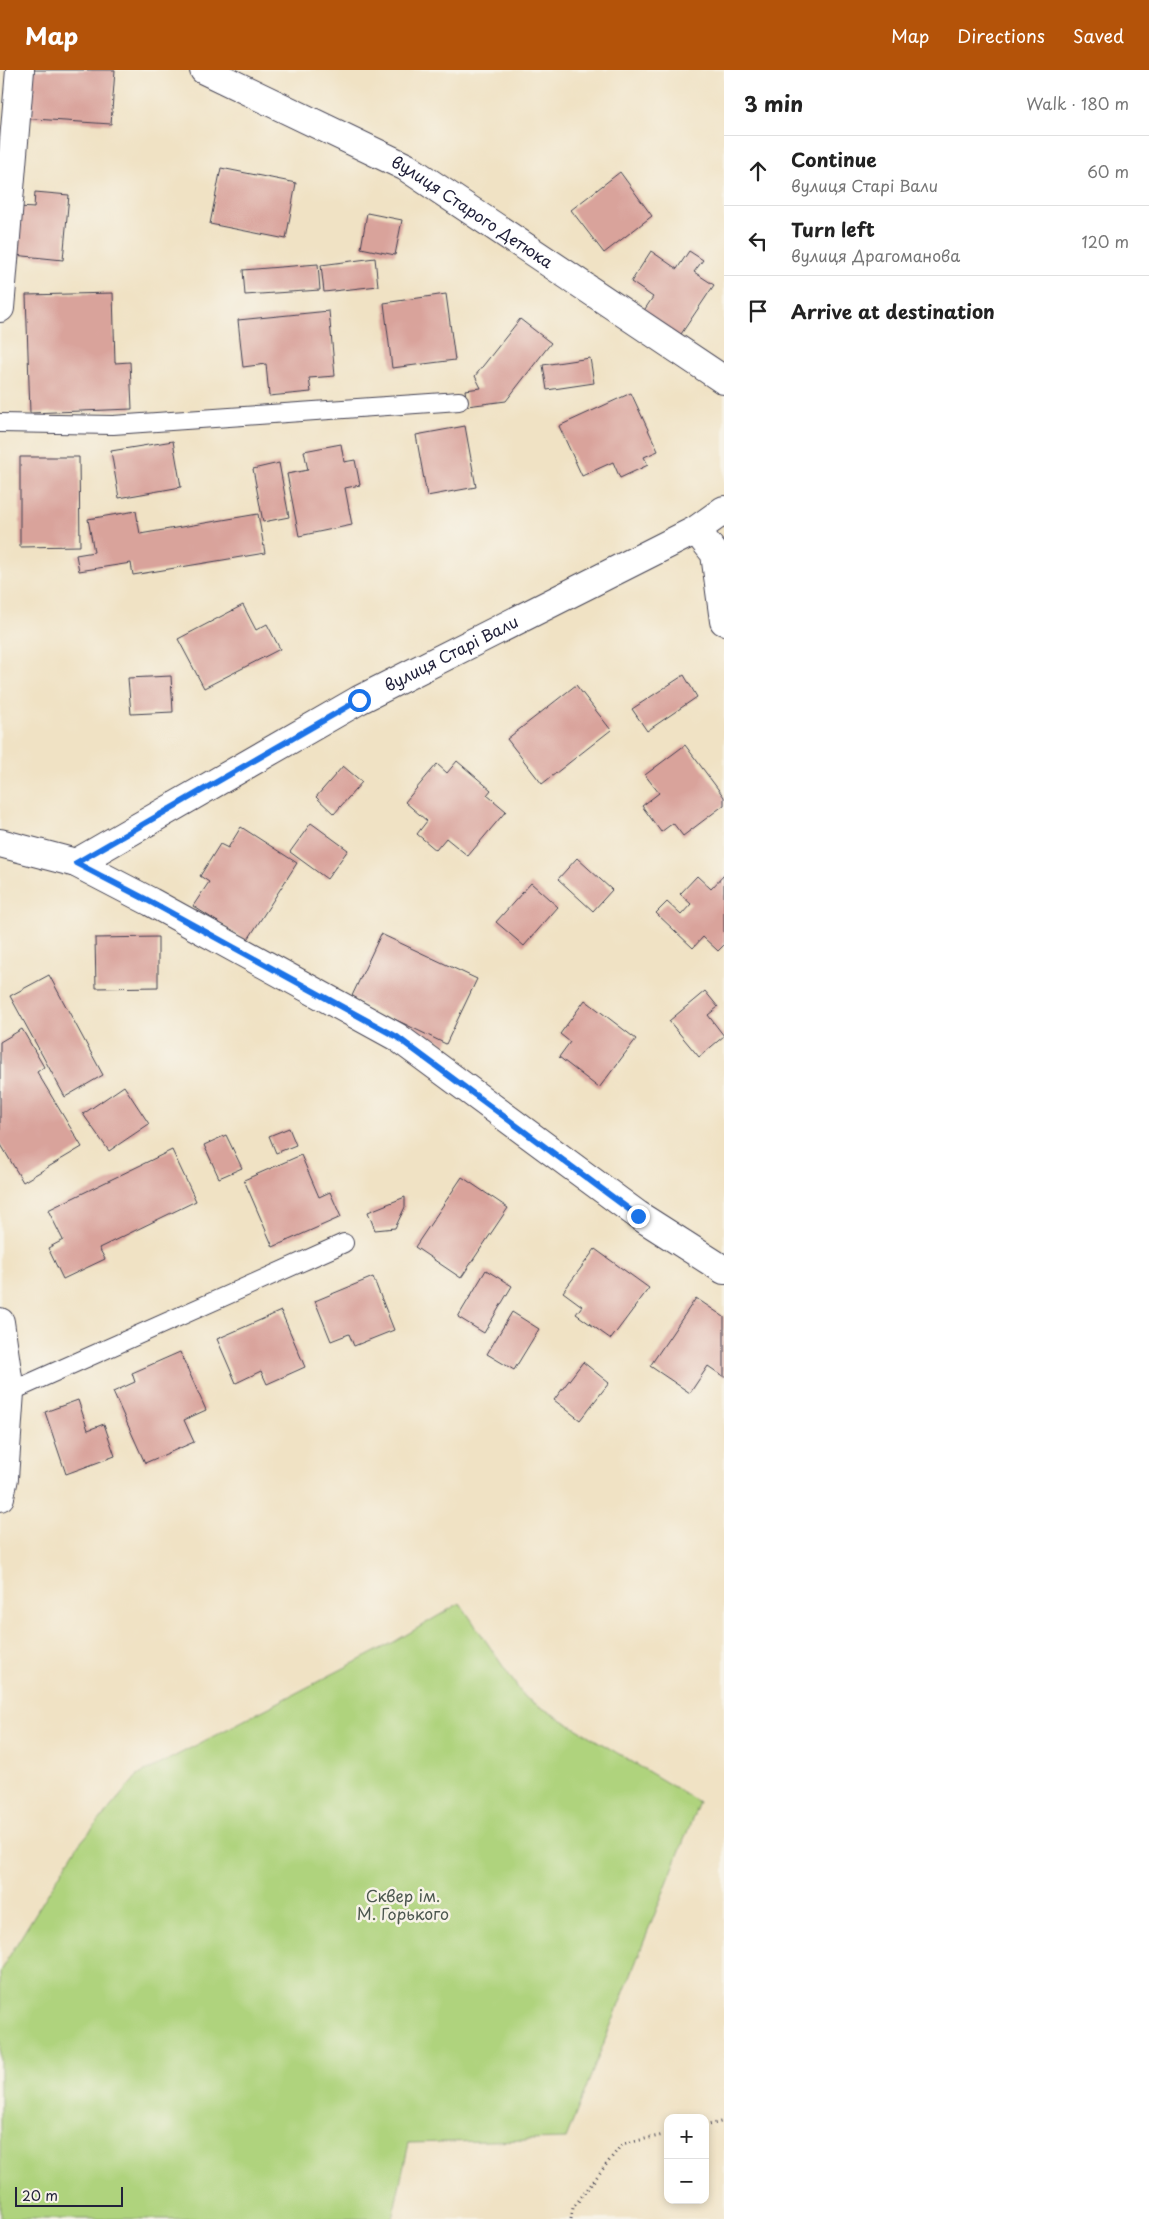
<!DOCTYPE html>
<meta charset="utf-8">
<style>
:root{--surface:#fff;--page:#f6f6f6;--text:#222;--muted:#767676;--line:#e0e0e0;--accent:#b45309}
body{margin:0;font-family:"Playpen Sans",sans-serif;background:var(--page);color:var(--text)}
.controls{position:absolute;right:15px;bottom:15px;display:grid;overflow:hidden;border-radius:10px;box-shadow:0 2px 8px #0003}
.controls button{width:45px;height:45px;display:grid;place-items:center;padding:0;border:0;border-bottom:1px solid var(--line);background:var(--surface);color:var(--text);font:25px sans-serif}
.scale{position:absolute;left:15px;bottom:12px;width:108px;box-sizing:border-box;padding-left:5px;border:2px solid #22223b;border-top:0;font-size:14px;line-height:18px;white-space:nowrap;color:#22223b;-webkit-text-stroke:4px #f7f3e8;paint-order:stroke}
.stop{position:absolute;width:15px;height:15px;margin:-11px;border:4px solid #1a73e8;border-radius:50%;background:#fff}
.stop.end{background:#1a73e8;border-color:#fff;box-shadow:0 1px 5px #0008}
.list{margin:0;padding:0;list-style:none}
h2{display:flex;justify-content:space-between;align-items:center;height:65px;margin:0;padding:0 20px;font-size:21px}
h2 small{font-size:16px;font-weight:400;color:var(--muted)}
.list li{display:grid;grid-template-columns:32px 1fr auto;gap:15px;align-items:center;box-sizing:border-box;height:70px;padding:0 20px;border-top:1px solid var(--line)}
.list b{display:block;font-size:19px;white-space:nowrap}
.list p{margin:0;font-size:16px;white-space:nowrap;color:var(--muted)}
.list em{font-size:16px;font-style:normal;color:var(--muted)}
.icon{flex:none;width:28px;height:28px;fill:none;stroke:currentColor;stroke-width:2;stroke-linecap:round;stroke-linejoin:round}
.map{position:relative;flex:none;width:724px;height:2149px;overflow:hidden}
header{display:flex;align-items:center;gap:30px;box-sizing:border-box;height:70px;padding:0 25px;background:var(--accent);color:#fff}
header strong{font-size:24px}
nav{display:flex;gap:28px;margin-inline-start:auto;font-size:18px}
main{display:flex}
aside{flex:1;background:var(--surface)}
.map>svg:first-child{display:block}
.green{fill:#afd37d;stroke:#687a5c}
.building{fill:#d9a39b}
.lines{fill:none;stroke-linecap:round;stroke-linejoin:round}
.service-casing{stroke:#413f50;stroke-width:20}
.minor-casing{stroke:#413f50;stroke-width:30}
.path{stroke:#413f50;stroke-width:3;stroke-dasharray:1 4;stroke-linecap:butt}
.service{stroke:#fff;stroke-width:18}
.minor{stroke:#fff;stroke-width:28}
.route{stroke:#1a73e8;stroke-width:6}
.labels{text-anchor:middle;stroke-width:5;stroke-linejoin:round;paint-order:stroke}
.street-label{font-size:16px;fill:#22223b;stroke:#f7f3e8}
.park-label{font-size:16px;fill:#4c574f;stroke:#f7f3e8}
</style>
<header>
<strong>Map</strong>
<nav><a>Map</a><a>Directions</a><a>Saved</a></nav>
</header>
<main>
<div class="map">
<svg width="724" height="2149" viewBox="0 0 724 2149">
<rect width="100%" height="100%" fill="#f7f3e8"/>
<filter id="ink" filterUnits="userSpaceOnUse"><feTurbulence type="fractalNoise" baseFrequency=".02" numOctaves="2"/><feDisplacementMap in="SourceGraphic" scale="10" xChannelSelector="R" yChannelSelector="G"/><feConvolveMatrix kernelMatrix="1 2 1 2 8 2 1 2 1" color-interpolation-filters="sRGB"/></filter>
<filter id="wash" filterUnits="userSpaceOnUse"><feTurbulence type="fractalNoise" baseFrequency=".0096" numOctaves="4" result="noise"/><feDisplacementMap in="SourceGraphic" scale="20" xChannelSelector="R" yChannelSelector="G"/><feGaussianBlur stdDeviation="1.12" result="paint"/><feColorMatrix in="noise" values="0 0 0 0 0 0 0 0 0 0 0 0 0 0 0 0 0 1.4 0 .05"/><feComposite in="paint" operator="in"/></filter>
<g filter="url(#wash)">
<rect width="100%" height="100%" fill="#f0e2c4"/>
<!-- green -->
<path class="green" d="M460,1533l64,94 175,105 -133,337 -157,4 -17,76h-392v-248l76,-123 61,-72 257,-134z"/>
<g id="blocks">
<!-- building -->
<path class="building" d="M22,0h93l-4,54 -92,-6z
M221,98l75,15 -10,56 -76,-15z
M620,102l32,44 -48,37 -33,-43z
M35,122l34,3 -6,65 -49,-5 5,-48 15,1z
M367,143l35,7 -7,35 -34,-7z
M651,181l26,18 12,-18 14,9 -9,12 20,13 -41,61 -36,-25 16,-24 -22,-15z
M375,188l3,28 -54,6 -3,-27z
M318,194l2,26 -75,5 -2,-25z
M113,223l2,70 15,-1 2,47 -102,4 -4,-118z
M446,224l9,66 -63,8 -8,-65z
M329,241l6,65 -26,2 2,14 -42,4 -3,-32 -23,3 -5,-47z
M520,249l31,24 -45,58 -39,5 -2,-16 16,-2 -6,-12z
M590,288l4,25 -47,7 -4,-25z
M631,323l27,58 -14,6 4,8 -28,13 -7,-16 -31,14 -23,-50z
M465,356l11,61 -49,9 -11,-61z
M173,371l8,46 -62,11 -8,-47z
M341,374l3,18 11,-2 5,25 -15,3 7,37 -53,11 -12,-62 21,-4 -4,-19z
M20,387h59l1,89 -60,1z
M279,393l10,54 -26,5 -10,-53z
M136,441l4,23 118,-20 7,39 -132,22 -2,-12 -52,8 -3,-16 18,-3 -6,-33z
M243,535l13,25 11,-6 13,25 -76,39 -26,-49z
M684,605l13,22 -50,34 -15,-22z
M171,606l2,36 -42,2 -3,-36z
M576,615l35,45 -69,54 -35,-45z
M685,675l39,52v8l-41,31 -10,-13 -12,9 -19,-26 17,-13 -14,-18z
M457,691l34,29 -4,5 19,16 -38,45 -22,-18 -10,12 -19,-16 10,-13 -22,-19 32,-38 10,9z
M343,696l19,16 -28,32 -18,-17z
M311,753l37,27 -21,29 -37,-27z
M241,757l56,36 -50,78 -54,-35 16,-24 -9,-6 20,-32 8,4z
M577,788l35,32 -19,21 -35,-32z
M724,805v70l-6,6 -15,-14 -10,11 -37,-35 11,-11 14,13 10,-11 -11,-10 17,-18 14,13z
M531,813l27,24 -34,39 -28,-24z
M381,864l96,45 -31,65 -95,-46z
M158,867v50l-62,1 -1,-50z
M49,905l54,100 -38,22 -55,-101z
M705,921l13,16 -10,8 16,21 -25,21 -30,-36z
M585,930l51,39 -37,49 -40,-31 11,-15 -10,-8z
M22,959l22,38 -7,5 45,75 -59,35 -23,-39v-101z
M124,1016l25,38 -40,27 -26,-37z
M289,1058l7,17 -20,8 -7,-17z
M226,1065l16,33 -23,10 -15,-33z
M172,1080l24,51 -97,47 6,11 -42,20 -15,-31 15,-8 -15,-30z
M301,1085l18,42 11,-5 11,25 -68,30 -29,-67z
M462,1107l46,31 -47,70 -46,-31z
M405,1127v10l-10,21 -20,2 -7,-18z
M595,1179l54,39 -38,51 -35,-25 6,-8 -19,-14z
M486,1200l26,16 -28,47 -26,-16z
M373,1207l21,53 -40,16 -5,-12 -18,7 -16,-40z
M696,1228l28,19v60l-16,-11 -18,27 -40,-27z
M281,1241l24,56 -38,17 -6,-13 -25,12 -19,-44z
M512,1242l27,17 -25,41 -27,-16z
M180,1282l26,58 -22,10 10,22 -49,21 -32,-71 22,-10 -3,-9z
M583,1292l26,21 -29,37 -26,-20z
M78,1330l10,30 16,-6 11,32 -49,18 -21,-62z"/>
</g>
</g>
<g filter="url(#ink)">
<use href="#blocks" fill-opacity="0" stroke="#413f50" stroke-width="1"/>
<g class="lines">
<defs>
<path id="service" d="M0,353l113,2 346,-24
M10,1322l334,-149"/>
<g id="minor">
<path id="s1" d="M204,0l202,97 318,213"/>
<path d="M0,238l20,-238"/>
<path d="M696,460l19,24 9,67"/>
<path d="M0,773l76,20 75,39 246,135 241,178 86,55"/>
<path id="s2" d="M76,793l283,-163 337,-170 28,-20"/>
<path d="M0,1252l10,70 -6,86 -4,19"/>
</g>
</defs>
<!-- service casing -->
<use href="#service" class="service-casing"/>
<!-- minor casing -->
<use href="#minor" class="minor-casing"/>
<!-- path -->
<path class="path" d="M705,2056l19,-5
M571,2149l2,-11 49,-64 46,-10"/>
<!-- service -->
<use href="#service" class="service"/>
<!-- minor -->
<use href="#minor" class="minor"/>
</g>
</g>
<g class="lines" filter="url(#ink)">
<!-- route -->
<path class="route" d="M359,630l-283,163 75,39 246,135 241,179"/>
</g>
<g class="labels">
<!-- street labels -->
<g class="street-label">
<text dy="6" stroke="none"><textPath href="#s1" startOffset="304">вулиця Старого Детюка</textPath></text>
<text dy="6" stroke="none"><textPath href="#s2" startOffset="430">вулиця Старі Вали</textPath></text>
</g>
<!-- park labels -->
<g class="park-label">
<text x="403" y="1832">Сквер ім.<tspan x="403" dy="18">М. Горького</tspan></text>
</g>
</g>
</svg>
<div class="controls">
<button>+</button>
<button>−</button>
</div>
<div class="scale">20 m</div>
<div class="stop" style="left:359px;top:630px"></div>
<div class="stop end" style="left:638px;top:1146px"></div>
</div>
<aside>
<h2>3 min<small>Walk · 180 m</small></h2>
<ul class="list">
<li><svg class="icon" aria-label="ahead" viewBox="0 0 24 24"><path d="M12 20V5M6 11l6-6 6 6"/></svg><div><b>Continue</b><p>вулиця Старі Вали</p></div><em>60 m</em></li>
<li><svg class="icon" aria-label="left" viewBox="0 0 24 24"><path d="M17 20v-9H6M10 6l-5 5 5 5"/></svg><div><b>Turn left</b><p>вулиця Драгоманова</p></div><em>120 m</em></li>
<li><svg class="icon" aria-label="arrive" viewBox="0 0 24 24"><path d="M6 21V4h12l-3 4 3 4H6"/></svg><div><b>Arrive at destination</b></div></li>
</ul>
</aside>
</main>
